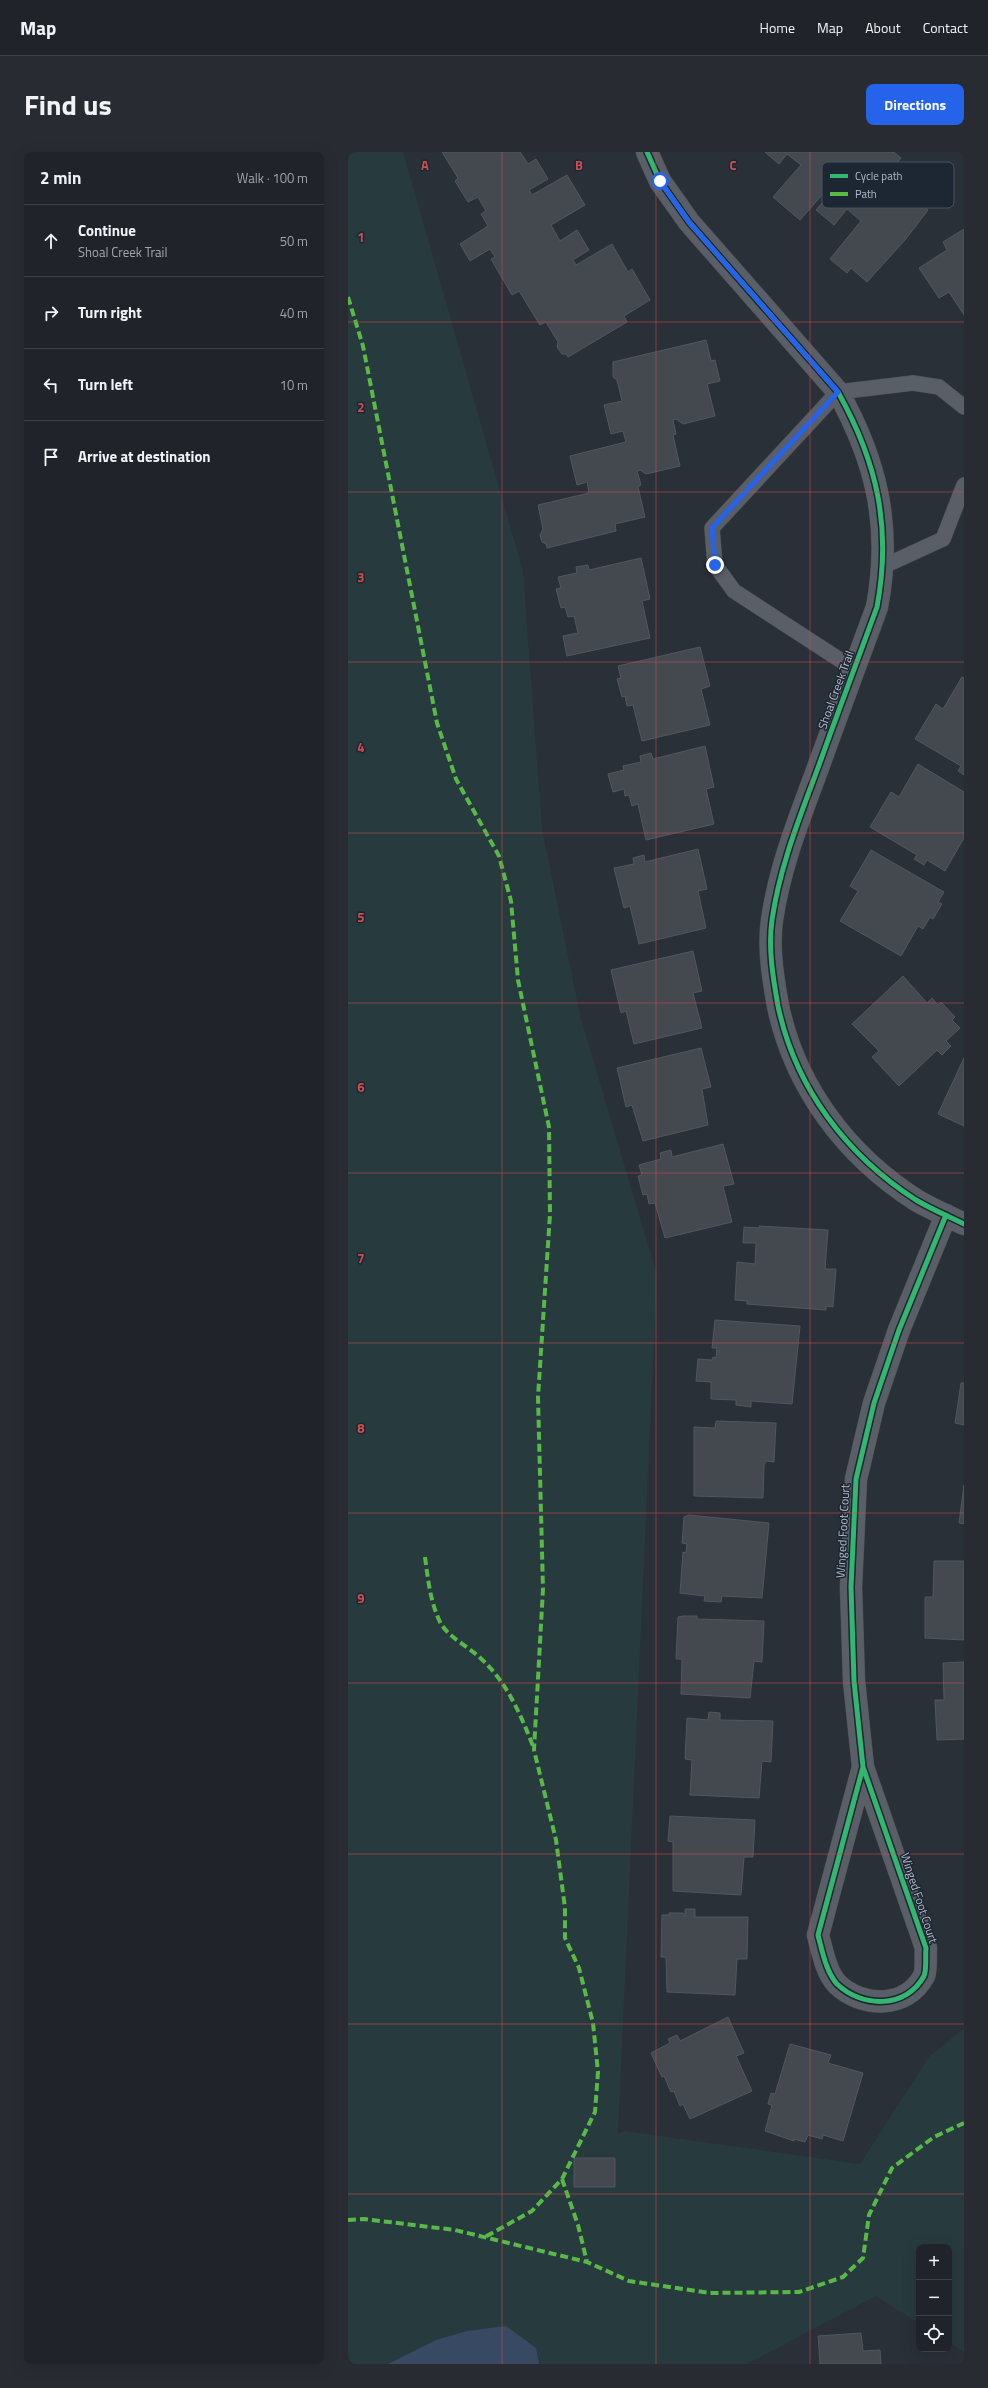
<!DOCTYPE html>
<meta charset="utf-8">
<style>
:root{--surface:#20242a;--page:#282c32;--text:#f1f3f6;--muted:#a2a4a8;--line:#3d4147;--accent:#2563eb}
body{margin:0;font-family:"Titillium Web",sans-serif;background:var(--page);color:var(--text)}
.controls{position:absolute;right:12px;bottom:12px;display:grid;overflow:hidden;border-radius:8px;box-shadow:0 4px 16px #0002}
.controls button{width:36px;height:36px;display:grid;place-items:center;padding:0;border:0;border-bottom:1px solid var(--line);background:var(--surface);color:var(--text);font:20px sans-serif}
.stop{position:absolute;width:12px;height:12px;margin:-9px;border:3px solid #2563eb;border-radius:50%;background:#fff}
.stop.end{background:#2563eb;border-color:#fff;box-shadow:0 1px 4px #0008}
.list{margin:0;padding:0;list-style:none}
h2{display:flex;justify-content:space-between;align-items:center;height:52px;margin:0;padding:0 16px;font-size:17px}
h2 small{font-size:13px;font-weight:400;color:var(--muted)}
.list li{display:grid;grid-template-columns:26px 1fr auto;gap:12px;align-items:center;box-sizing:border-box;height:72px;padding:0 16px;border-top:1px solid var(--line)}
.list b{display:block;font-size:15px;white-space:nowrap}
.list p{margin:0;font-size:13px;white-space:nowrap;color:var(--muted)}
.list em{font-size:13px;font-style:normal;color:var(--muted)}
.icon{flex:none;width:22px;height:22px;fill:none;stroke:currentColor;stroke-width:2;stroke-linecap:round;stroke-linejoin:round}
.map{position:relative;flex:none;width:616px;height:2212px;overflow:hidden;border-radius:8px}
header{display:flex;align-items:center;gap:24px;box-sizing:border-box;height:56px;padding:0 20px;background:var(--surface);border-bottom:1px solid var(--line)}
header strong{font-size:19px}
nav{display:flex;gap:22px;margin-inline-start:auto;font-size:14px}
.intro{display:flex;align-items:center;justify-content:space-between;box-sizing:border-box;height:96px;padding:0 24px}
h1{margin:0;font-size:28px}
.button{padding:10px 18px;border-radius:8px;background:var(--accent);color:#fff;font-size:14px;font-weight:700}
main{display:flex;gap:24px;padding:0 24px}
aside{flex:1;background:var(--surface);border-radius:8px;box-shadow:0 4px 16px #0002}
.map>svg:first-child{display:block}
.green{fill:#273a3e}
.water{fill:#384963}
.building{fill:#444950;stroke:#52575f}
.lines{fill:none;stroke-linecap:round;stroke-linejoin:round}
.service-casing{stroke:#484c53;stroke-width:16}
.minor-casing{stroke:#484c53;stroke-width:23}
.service{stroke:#5a5e66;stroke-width:15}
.minor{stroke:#5a5e66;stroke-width:22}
.quiet{stroke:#58b947;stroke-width:4;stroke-dasharray:8 4;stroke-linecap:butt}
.cycleway-casing{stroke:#1d2633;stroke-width:8}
.cycleway{stroke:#33b770;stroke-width:5}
.route{stroke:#2563eb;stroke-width:5}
.grid{fill:none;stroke:#ce4d50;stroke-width:1;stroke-opacity:0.55}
.labels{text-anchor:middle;stroke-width:3;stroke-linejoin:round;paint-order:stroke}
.street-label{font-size:12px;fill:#b4bcc9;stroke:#1d2633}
.key{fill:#1d2633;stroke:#4a5360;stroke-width:1}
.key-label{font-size:11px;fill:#b4bcc9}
.grid-label{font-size:13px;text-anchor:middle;font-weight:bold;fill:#ce4d50;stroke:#1d2633;stroke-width:3;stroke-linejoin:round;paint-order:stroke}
</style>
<header>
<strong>Map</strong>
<nav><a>Home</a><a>Map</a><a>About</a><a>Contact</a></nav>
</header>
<div class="intro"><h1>Find us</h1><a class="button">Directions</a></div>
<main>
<aside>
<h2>2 min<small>Walk · 100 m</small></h2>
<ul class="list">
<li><svg class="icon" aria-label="ahead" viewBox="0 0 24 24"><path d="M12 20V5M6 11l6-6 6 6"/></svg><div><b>Continue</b><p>Shoal Creek Trail</p></div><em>50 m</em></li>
<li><svg class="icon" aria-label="right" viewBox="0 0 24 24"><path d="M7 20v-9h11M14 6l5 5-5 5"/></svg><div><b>Turn right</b></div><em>40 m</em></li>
<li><svg class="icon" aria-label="left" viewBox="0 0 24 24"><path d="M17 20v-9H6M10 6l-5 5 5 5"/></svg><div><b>Turn left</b></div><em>10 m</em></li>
<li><svg class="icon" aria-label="arrive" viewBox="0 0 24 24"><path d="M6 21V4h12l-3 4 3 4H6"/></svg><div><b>Arrive at destination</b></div></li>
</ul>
</aside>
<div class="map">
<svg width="616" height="2212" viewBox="0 0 616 2212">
<rect width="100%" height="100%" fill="#2a3038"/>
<!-- green -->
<path class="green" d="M0,0h55l120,419 19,258 39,190 76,256 -39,859 6,-3 236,33 69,-107 35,-29v324l-15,-10v-95h-30v76l-43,-27 -129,68h-399z"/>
<!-- water -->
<path class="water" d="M158,2174l30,22 3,16h-151l48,-24 31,-9z"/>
<!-- building -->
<path class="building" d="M94,0h78l8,12 8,-5 12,20 -19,11 3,5 35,-20 18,30 -34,20 9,16 17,-11 12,20 -16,10 3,5 36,-21 16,28 4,-3 18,31 -26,16 3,6 -59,35 -2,-3h-4l-5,-7 1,-5 -12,-20 -6,3 -21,-34 -7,4 -21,-36 4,-2 -5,-8 -20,12 -10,-17 28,-18 -7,-12 5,-3 -8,-14 -10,5 -13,-21 3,-3z
M417,0h129l7,6 -6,7 11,10 -8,9 16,14h4l6,4v5l4,3 -23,30 -38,42 -16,-14 -4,5 -17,-14 31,-38 -14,-12 -13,16 -18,-15 17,-20 -4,-3 -29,33 -27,-23 28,-32 -14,-11 -8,10z
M616,77v86l-15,-23 -10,6 -20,-30 28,-18 -4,-8z
M358,188l5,21 4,-1 5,21 -13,3 8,32 -32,8 -7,-5 -3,1 3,14 -3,1 7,31 -34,8 -6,-4 -3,1 4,14 -3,2 7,30 -30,7 1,7 -69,17 -1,-4 -4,-2 -2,-7 3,-6 -5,-24 51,-12 -2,-11 -10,3 -7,-29 56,-14 -3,-11 -12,3 -7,-29 18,-4 -5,-21 -4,-3v-15z
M293,406l9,41 -8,2 8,37 -83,18 -4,-20 15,-3 -4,-17 -6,1 -3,-10 -4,1 -5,-19 5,-1 -3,-11 19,-4 -1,-6 12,-2 1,5z
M352,495l10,39 -9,3 9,36 -68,16 -9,-36 -6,1 -2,-10 -3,1 -5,-18 4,-1 -3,-12z
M614,525l2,1v97l-6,-4 3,-5 -46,-27 21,-35 7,5z
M357,594l9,41 -8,2 8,35 -68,16 -8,-36 -6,2 -3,-11 -4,1 -1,-7 -11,3 -5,-18 16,-4 -1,-4 18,-4 -1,-6 11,-3 2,6z
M570,612l46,28v46l-19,33 -18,-11 -3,5 -10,-6 3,-4 -47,-28 21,-35 8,5z
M350,697l9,40 -9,2 8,37 -67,16 -9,-38 -6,2 -10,-40 20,-4 -1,-6 11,-3 1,7z
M523,698l73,42 -6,10 4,2 -9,15 -3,-2 -7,12 -5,-3 -17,30 -61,-35 18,-30 -8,-5z
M345,799l9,40 -9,2 9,35 -68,16 -8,-33 -5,2 -10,-43z
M555,824l24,27 5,-5 6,7 3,-3 14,15 -3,3 8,8 -14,13 5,5 -9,9 -5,-5 -38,36 -27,-29 7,-6 -27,-27z
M353,896l10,39 -9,2 6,36 -65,16 -11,-36 -6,2 -9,-39z
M616,906v68l-26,-12z
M375,992l11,40 -11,2 9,36 -67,16 -10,-35 -6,1 -2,-10 -4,1 -5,-19 4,-1 -3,-10 22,-6 -1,-6 11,-3 1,7z
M411,1074l69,4 -3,39h11l-3,38 -7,-1v4l-79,-6v-3l-12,-1 2,-38 18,2 1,-21h-13l1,-16 15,1z
M367,1168l85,6 -8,78 -41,-3v6l-15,-2v-5l-25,-1v-17l-15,-1 2,-22 14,1 1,-3 3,1 1,-10h-5z
M613,1231h3v42l-9,-2z
M368,1269l60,2 -2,39 -8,-1 -2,4 -1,33 -69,-2v-69l21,1z
M616,1333v39l-5,-1z
M341,1363l80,8 -7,75 -40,-2 -1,6 -17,-1 1,-5 -25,-3 3,-41 3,1 1,-9 -5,-1 2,-26z
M586,1409h30v79l-39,-2v-41h8z
M335,1464h14v3l67,2 -2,41 -8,-1 -4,37 -69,-4 1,-35h-6l2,-42z
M616,1510v77l-27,1 -2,-40h9l-1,-37z
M361,1560l11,1v7l53,1 -2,41 -9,-1 -3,37 -69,-3 2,-35 -7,-1 2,-41 21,2z
M322,1664l85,4 -2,37h-9l-3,38 -68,-4v-49l-5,-1z
M337,1757h10v8h53l-1,42h-10l-2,36 -68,-3 -1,-35h-5l1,-42h7v-2h14l2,4z
M380,1865l16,36 -8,3 16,35 -62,28 -7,-15 -3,2 -6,-15 -3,1 -7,-16 -2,1 -11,-24 19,-10 -2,-4 9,-4 3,6z
M442,1892l41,11 -3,8 35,10 -20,68 -20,-6 -1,4 -14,-4 -3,7 -11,-3v2l-29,-10 7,-26 -4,-1 3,-11 4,1z
M226,2006h41v29h-41z
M513,2181l2,18 17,-1 1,14h-61l-2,-28z"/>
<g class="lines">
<defs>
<path id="service" d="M534,415l61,-28 21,-54
M506,517l-120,-78 -19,-26 -3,-37 126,-136 75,-9 26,4 25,20"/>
<path id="minor" d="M299,0l13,29 29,41 149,170c39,70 54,135 39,215 -19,52 -39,105 -58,158 -19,52 -39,100 -47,155 -4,28 1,58 6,86 17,81 68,149 138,194 15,9 32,16 48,24
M515,1615l-45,168c4,15 8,37 19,49 25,24 69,25 87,-8 3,-7 1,-20 2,-28l-63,-181 -9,-86 -3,-94 5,-108 18,-76 25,-73 47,-115"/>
</defs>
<!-- service casing -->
<use href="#service" class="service-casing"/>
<!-- minor casing -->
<use href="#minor" class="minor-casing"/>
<!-- service -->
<use href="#service" class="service"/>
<!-- minor -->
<use href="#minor" class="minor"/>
<!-- quiet -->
<path class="quiet" d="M0,145l15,49 74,377 19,56 43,77 12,45 7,79 31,147 1,87 -12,183 5,192 -9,161 22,90 9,68v30l14,30 14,55 5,49 -3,40 -33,67 -30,32 -47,26
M77,1405c3,22 5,44 15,65 8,15 26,23 38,34 28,24 42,57 55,90
M214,2027l16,46 9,37
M0,2068l16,-1 91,11 132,32 42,19 81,12 89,-1 44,-15 20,-19 6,-43 23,-47 42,-31 30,-14"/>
<defs>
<path id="cycleway" d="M299,0l13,29 29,41 149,170c39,70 54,135 39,215 -19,52 -39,105 -58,158 -19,52 -39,100 -47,155 -4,28 1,58 6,86 17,81 68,149 138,194 15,9 32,16 48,24
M515,1615l-45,168c4,15 8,37 19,49 25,24 69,25 87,-8 3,-7 1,-20 2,-28l-63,-181 -9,-86 -3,-94 5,-108 18,-76 25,-73 47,-115"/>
</defs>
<!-- cycleway casing -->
<use href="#cycleway" class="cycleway-casing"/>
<!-- cycleway -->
<use href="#cycleway" class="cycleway"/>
</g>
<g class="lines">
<!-- route -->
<path class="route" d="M312,29l29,41 149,170 -126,136 3,37"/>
</g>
<!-- grid -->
<path class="grid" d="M154,0v2212M308,0v2212M462,0v2212M0,170h616M0,340h616M0,510h616M0,681h616M0,851h616M0,1021h616M0,1191h616M0,1361h616M0,1531h616M0,1702h616M0,1872h616M0,2042h616"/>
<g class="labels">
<!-- street labels -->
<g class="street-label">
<text transform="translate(488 538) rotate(-70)" y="4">Shoal Creek Trail</text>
<text transform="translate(495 1379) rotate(-87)" y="4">Winged Foot Court</text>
<text transform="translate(571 1746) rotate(72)" y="4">Winged Foot Court</text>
</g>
</g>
<!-- legend -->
<rect x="474" y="10" width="132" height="46" rx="6" class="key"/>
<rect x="482" y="22" width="18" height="4" fill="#33b770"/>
<rect x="482" y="40" width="18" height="4" fill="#58b947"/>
<g class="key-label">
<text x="507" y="28">Cycle path</text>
<text x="507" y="46">Path</text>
</g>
<g class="grid-label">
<text x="77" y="18">A</text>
<text x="231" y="18">B</text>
<text x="385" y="18">C</text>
<text x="13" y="90">1</text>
<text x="13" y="260">2</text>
<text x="13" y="430">3</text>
<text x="13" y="600">4</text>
<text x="13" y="770">5</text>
<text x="13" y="940">6</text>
<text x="13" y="1111">7</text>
<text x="13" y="1281">8</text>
<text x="13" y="1451">9</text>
</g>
</svg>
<div class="controls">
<button>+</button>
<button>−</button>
<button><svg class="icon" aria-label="locate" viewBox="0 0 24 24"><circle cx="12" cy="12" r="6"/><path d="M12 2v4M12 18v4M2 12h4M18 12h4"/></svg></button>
</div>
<div class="stop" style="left:312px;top:29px"></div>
<div class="stop end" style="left:367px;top:413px"></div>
</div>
</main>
